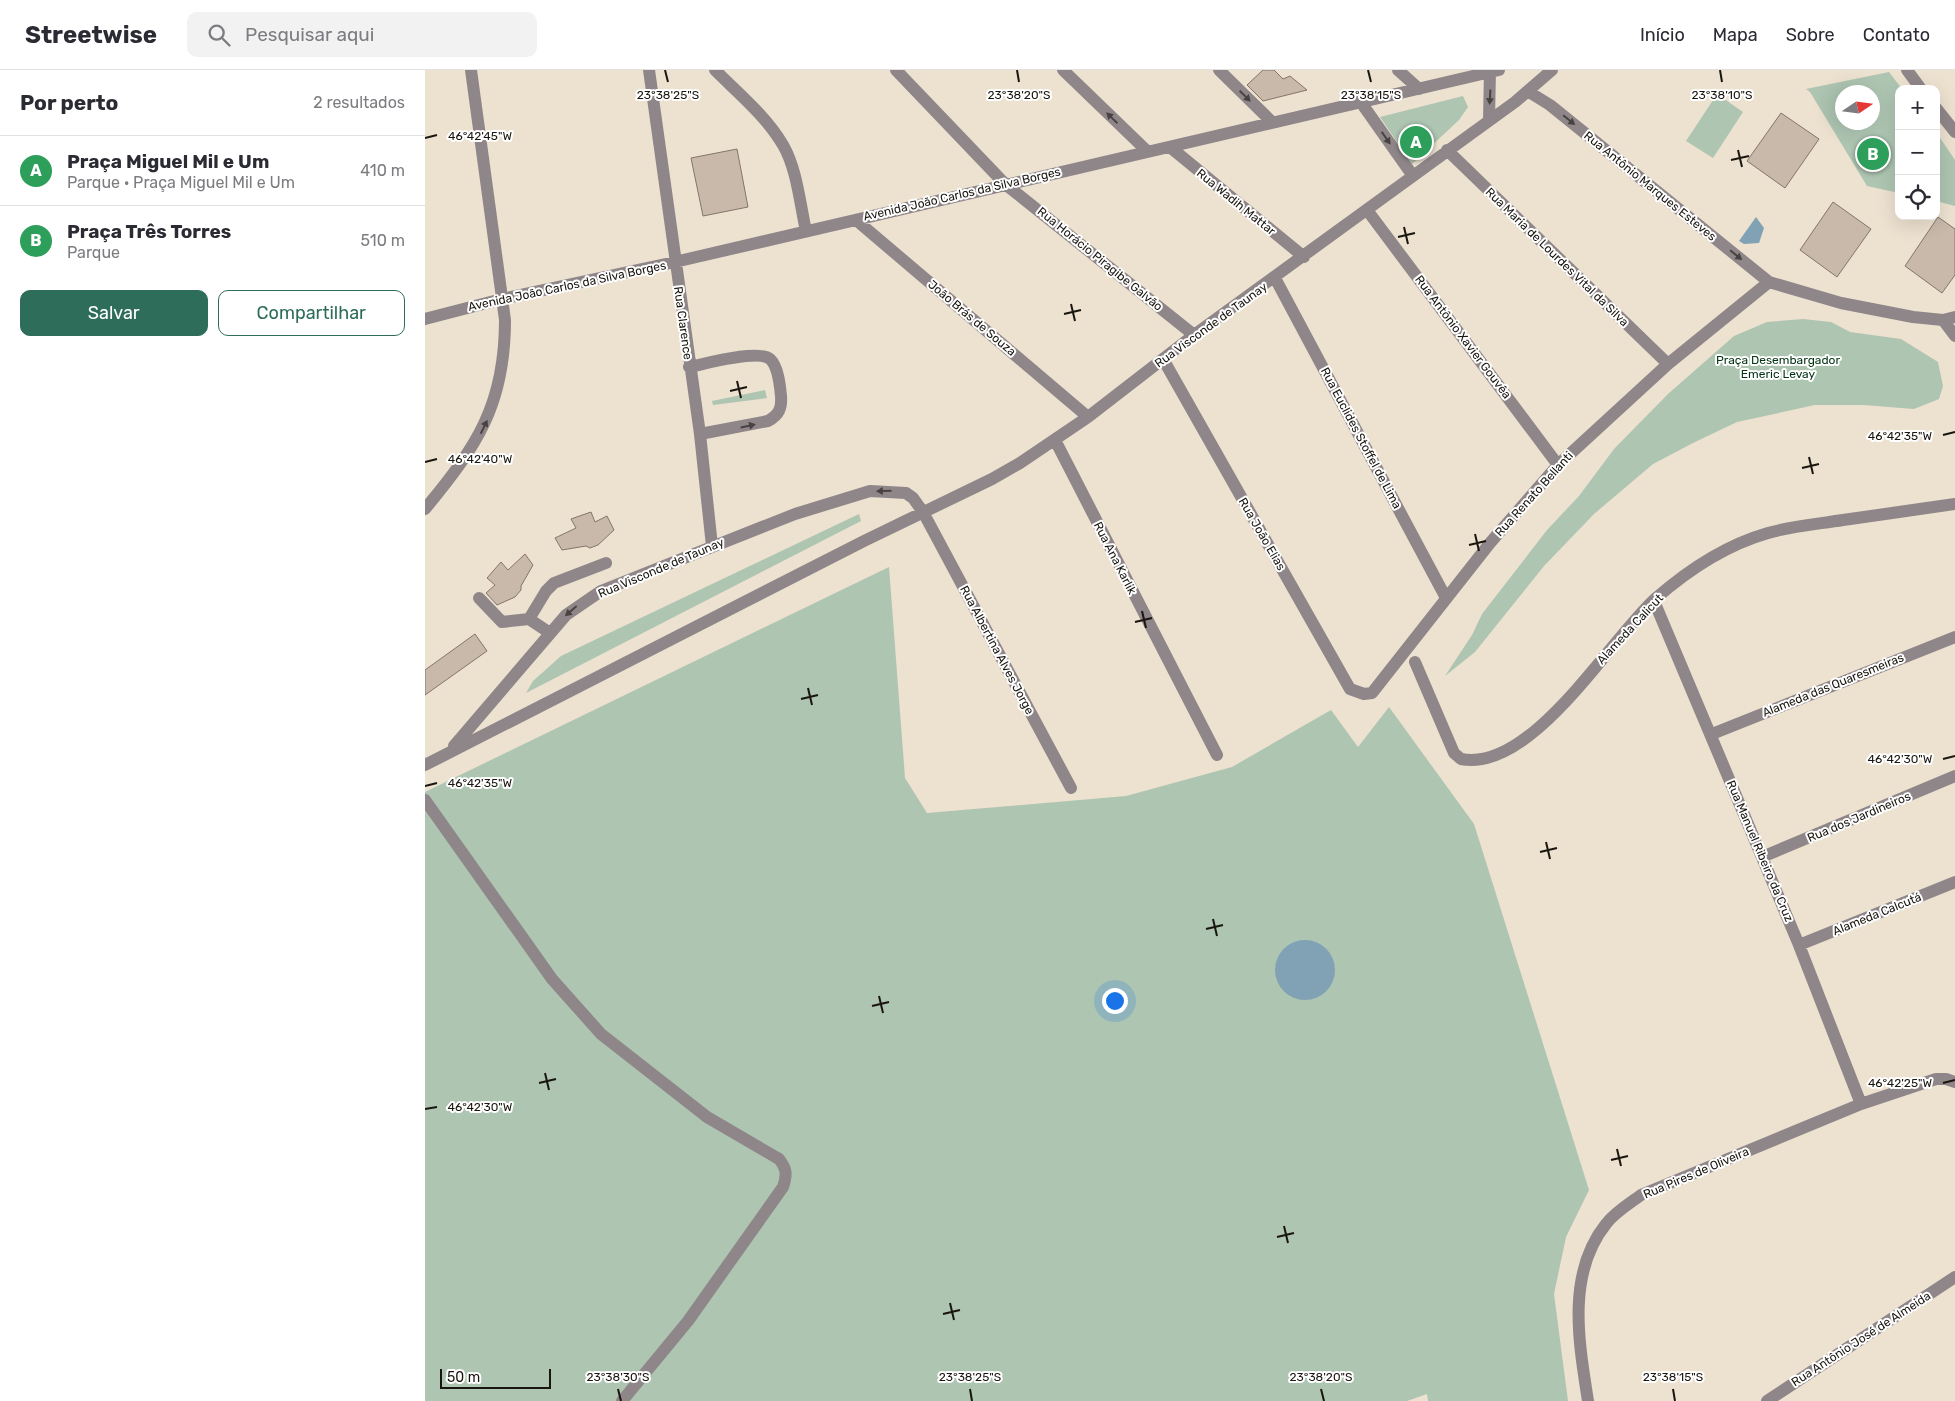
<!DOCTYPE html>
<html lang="pt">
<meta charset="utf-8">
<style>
:root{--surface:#fff;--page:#f2f2f3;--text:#2b2b33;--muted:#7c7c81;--line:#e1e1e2;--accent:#2e6d5a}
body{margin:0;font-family:Rubik,sans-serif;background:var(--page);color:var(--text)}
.controls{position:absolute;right:15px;top:15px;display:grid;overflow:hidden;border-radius:10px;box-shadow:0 5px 20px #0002}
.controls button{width:45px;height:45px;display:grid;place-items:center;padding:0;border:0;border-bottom:1px solid var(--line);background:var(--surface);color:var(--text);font:25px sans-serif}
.compass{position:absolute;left:1410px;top:15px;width:45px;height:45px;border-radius:50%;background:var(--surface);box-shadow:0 5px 20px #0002;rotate:77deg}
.scale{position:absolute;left:15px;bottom:12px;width:111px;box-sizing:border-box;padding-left:5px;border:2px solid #19150f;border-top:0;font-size:14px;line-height:18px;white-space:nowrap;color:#19150f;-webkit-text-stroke:4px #fff;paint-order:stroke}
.you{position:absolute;left:689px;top:930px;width:18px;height:18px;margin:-12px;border:4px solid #fff;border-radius:50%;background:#1a73e8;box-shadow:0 0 0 8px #1a73e833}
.badge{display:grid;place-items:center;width:32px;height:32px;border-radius:50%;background:var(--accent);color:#fff;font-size:16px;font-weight:700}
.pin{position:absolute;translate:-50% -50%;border:2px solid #fff;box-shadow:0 1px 5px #0006}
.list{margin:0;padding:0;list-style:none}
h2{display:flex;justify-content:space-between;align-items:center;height:65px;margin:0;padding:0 20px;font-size:21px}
h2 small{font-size:16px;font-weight:400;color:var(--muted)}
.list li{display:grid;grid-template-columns:32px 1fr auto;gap:15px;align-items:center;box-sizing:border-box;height:70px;padding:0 20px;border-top:1px solid var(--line)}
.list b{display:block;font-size:19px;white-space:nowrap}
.list p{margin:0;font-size:16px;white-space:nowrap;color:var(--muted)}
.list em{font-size:16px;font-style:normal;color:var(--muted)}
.actions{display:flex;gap:10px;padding:15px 20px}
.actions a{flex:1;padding:11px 0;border:1px solid var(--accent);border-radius:10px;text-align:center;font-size:18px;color:var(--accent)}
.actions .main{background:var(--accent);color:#fff}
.icon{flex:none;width:28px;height:28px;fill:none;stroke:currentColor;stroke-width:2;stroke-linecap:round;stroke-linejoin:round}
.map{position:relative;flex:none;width:1530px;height:1331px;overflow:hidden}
header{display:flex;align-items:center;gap:30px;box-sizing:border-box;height:70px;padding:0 25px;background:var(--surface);border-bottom:1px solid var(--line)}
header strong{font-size:24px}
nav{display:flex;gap:28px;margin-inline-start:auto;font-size:18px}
.search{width:350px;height:45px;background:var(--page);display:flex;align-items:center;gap:12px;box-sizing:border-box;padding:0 18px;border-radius:10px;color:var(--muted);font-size:19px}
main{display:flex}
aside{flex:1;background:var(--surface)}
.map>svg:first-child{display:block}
.green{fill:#aec5b2;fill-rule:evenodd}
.water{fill:#81a2b4}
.building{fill:#c8b9ab;stroke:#837669}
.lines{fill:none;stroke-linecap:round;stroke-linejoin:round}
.minor{stroke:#8f8689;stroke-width:12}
.oneway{fill:#484240}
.ticks{fill:none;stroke:#19150f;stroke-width:2}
.labels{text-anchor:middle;stroke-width:4;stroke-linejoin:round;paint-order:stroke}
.street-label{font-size:12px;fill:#19150f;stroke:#fff}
.park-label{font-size:12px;fill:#023313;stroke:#fff}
.ticks-label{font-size:12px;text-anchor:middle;fill:#19150f;stroke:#fff;stroke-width:4;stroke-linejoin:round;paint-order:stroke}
</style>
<header>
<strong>Streetwise</strong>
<div class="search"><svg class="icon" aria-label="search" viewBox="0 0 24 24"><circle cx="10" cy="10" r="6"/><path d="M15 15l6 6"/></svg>Pesquisar aqui</div>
<nav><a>Início</a><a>Mapa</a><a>Sobre</a><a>Contato</a></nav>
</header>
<main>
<aside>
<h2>Por perto<small>2 resultados</small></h2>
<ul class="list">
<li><span class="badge" style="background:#2e9e5b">A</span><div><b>Praça Miguel Mil e Um</b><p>Parque · Praça Miguel Mil e Um</p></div><em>410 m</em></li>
<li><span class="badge" style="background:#2e9e5b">B</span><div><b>Praça Três Torres</b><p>Parque</p></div><em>510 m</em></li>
</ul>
<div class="actions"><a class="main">Salvar</a><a>Compartilhar</a></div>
</aside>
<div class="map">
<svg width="1530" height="1331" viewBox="0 0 1530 1331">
<rect width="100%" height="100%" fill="#ede1d0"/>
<!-- green -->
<path class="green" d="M1464,2l13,17h-3v104l-32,-7 -57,-94 -4,-3zM1418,22h30v30h-30z
M1292,24l26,18 -30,46 -27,-17z
M1038,26l5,11 -9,13 -47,44 -32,-47z
M1511,62l19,28v46l-19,-5z
M1378,249l28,3 19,10 51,7 37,23 5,24 -4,13 -25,10 -51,-4h-48l-78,17 -44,21 -40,21 -59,50 -50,52 -69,86 -30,24 27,-41 10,-21 65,-84 32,-34 35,-47 54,-55 66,-58 33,-14z
M340,320l2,8 -54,7 -1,-4z
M434,444l2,7 -335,172 7,-12 28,-25z
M464,497l16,211 22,35 199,-17 106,-29 99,-57 27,37 31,-40 85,117 115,366 -23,47 -12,57 14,107h-140l-1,-7 -20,7h-982v-609z"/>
<!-- water -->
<path class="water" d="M1331,147l8,11 -5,15 -15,1 -5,-3z
M850 900a30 30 0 1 1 60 0a30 30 0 1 1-60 0Z"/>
<!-- building -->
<path class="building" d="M838,0h11l9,9 7,-3 17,14 -44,11 -16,-16z
M1356,43l38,26 -34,49 -38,-27z
M312,79l11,58 -45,9 -12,-58z
M1408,132l38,27 -34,48 -37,-27z
M1513,147l17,12v46l-13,18 -37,-27z
M166,442l4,10 12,-6 7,14 -16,15 -8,3 -4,-2 -24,4 -7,-12 21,-10 -5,-9z
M100,484l8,11 -12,21v4l-6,7 -18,8 -11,-12 9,-8 -8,-7 14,-16 7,8z
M50,564l12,17 -62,44v-25z"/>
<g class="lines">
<!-- minor -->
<path class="minor" d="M224,0l51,364 12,112
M290,0c23,23 51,46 68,75 14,24 17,59 23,86
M471,0l109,114 189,151
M638,0l84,81
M794,0l53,52
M973,0l21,19
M1482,0l14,19
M1104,22l21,13 219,177 72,21 72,14 30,3 12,-3
M935,31l53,75
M1511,38l19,24
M1064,51l1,-51
M745,77l134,110
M1022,80l221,214
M942,140l191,255
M431,150l232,197
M850,208l171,320
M0,249l77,-20 173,-37 824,-192
M1518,250l12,16
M738,289l187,330 14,5 8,-1 118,-150 68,-78 110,-101 101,-82
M264,297c16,-3 68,-18 81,-8 8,7 10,26 11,37 1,12 -2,19 -13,25l-68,13
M630,370l162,315
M0,439c52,-63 80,-104 80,-189l-34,-250
M54,528l23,24 27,-3 21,14
M1229,531l145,344 62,159
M104,549l17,-28 8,-8 52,-20
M990,592l39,91 7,6c70,14 148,-118 194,-160 33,-29 71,-54 113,-66 24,-7 50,-9 75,-13 37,-5 75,-11 112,-16
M1287,664l243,-97
M29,676l112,-131 35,-24 194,-77 75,-23 36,2 7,5 10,14 148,276
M0,695l439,-224 128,-62 28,-16 68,-46 106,-82 321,-233 37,-32
M0,730l127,179 49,55 106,83 72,42c8,10 8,16 4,28l-95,134 -66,80
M1337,787l193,-81
M1374,875l156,-63
M1163,1331c-9,-58 -22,-127 18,-177 9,-12 23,-20 35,-29l220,-91 75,-25h10l9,3
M1342,1331l188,-124"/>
</g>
<!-- one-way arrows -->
<defs><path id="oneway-solid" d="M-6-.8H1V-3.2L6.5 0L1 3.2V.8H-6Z" transform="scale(1.25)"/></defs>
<g class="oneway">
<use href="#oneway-solid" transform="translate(820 26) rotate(44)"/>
<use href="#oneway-solid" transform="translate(1065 27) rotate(93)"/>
<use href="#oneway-solid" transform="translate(687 48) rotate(-136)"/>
<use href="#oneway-solid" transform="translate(1144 50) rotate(39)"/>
<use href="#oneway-solid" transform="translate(961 68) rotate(55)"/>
<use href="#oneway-solid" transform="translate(1311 185) rotate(39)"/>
<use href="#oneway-solid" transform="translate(323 356) rotate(-12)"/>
<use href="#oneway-solid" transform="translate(59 357) rotate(-64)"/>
<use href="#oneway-solid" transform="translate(459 421) rotate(179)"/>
<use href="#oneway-solid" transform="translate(146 541) rotate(139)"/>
</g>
<!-- ticks -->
<path class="ticks" d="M240,0l3,12M592,0l2,12M943,0l3,12M1295,0l2,12M0,68l12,-3M1313,80l4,17M1306,90l18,-4M979,157l4,17M973,167l17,-4M646,234l4,17M639,244l17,-4M312,311l4,17M305,321l17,-4M1518,365l12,-3M1384,387l4,17M0,392l12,-3M1377,398l17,-4M1050,464l4,17M1044,475l17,-4M717,541l4,17M710,552l17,-4M383,618l4,17M376,629l17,-4M1518,689l12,-3M0,716l12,-3M1121,772l4,17M1115,782l17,-4M788,849l4,17M781,859l17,-4M454,926l4,17M447,936l17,-4M120,1003l4,17M114,1013l17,-4M1518,1013l12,-3M0,1039l12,-2M1192,1079l4,17M1186,1090l17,-4M859,1156l4,17M852,1167l17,-4M525,1233l4,17M518,1244l17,-4M193,1319l3,12M545,1319l2,12M896,1319l3,12M1248,1319l2,12"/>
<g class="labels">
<!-- street labels -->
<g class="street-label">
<text transform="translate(1225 116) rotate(39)" y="4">Rua Antônio Marques Esteves</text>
<text transform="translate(537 124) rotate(-13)" y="4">Avenida João Carlos da Silva Borges</text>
<text transform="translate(811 132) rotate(39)" y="4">Rua Wadih Mattar</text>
<text transform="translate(1132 187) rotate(44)" y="4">Rua Maria de Lourdes Vital da Silva</text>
<text transform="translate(675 189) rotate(39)" y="4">Rua Horácio Piragibe Galvão</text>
<text transform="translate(142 216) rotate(-12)" y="4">Avenida João Carlos da Silva Borges</text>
<text transform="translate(547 248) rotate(40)" y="4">João Brás de Souza</text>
<text transform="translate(258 253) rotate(82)" y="4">Rua Clarence</text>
<text transform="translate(786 255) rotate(-36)" y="4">Rua Visconde de Taunay</text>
<text transform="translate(1038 267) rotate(53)" y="4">Rua Antônio Xavier Gouvêa</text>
<text transform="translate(936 368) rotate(62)" y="4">Rua Euclides Stoffel de Lima</text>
<text transform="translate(1109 424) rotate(-48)" y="4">Rua Renato Bellanti</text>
<text transform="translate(837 464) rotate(60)" y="4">Rua João Elias</text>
<text transform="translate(690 488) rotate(63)" y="4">Rua Ana Karlik</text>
<text transform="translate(236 498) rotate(-23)" y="4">Rua Visconde de Taunay</text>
<text transform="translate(1205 559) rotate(-47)" y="4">Alameda Calicut</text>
<text transform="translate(572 580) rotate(62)" y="4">Rua Albertina Alves Jorge</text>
<text transform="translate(1408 615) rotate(-22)" y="4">Alameda das Quaresmeiras</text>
<text transform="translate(1434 747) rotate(-23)" y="4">Rua dos Jardineiros</text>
<text transform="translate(1335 781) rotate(67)" y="4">Rua Manuel Ribeiro da Cruz</text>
<text transform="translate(1452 844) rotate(-22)" y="4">Alameda Calcutá</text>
<text transform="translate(1271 1103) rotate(-23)" y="4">Rua Pires de Oliveira</text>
<text transform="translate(1436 1269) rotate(-33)" y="4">Rua Antônio José de Almeida</text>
</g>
<!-- park labels -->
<g class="park-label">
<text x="1353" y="294">Praça Desembargador<tspan x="1353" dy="14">Emeric Levay</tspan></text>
</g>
</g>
<g class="ticks-label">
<text x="1297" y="29">23°38'10"S</text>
<text x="243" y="29">23°38'25"S</text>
<text x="594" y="29">23°38'20"S</text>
<text x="946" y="29">23°38'15"S</text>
<text x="55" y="70">46°42'45"W</text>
<text x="1475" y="370">46°42'35"W</text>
<text x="55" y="393">46°42'40"W</text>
<text x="1475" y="693">46°42'30"W</text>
<text x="55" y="717">46°42'35"W</text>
<text x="1475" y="1017">46°42'25"W</text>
<text x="55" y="1041">46°42'30"W</text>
<text x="193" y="1311">23°38'30"S</text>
<text x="545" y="1311">23°38'25"S</text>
<text x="896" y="1311">23°38'20"S</text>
<text x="1248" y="1311">23°38'15"S</text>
</g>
</svg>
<div class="controls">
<button>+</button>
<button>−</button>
<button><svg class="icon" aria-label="locate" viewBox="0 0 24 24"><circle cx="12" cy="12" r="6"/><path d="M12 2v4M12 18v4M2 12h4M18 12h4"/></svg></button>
</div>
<svg class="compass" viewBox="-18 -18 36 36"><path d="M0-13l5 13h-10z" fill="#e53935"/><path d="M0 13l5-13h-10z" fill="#7c7c81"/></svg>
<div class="scale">50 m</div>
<div class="you"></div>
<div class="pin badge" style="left:991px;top:72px;background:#2e9e5b">A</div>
<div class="pin badge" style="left:1448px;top:84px;background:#2e9e5b">B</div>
</div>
</main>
